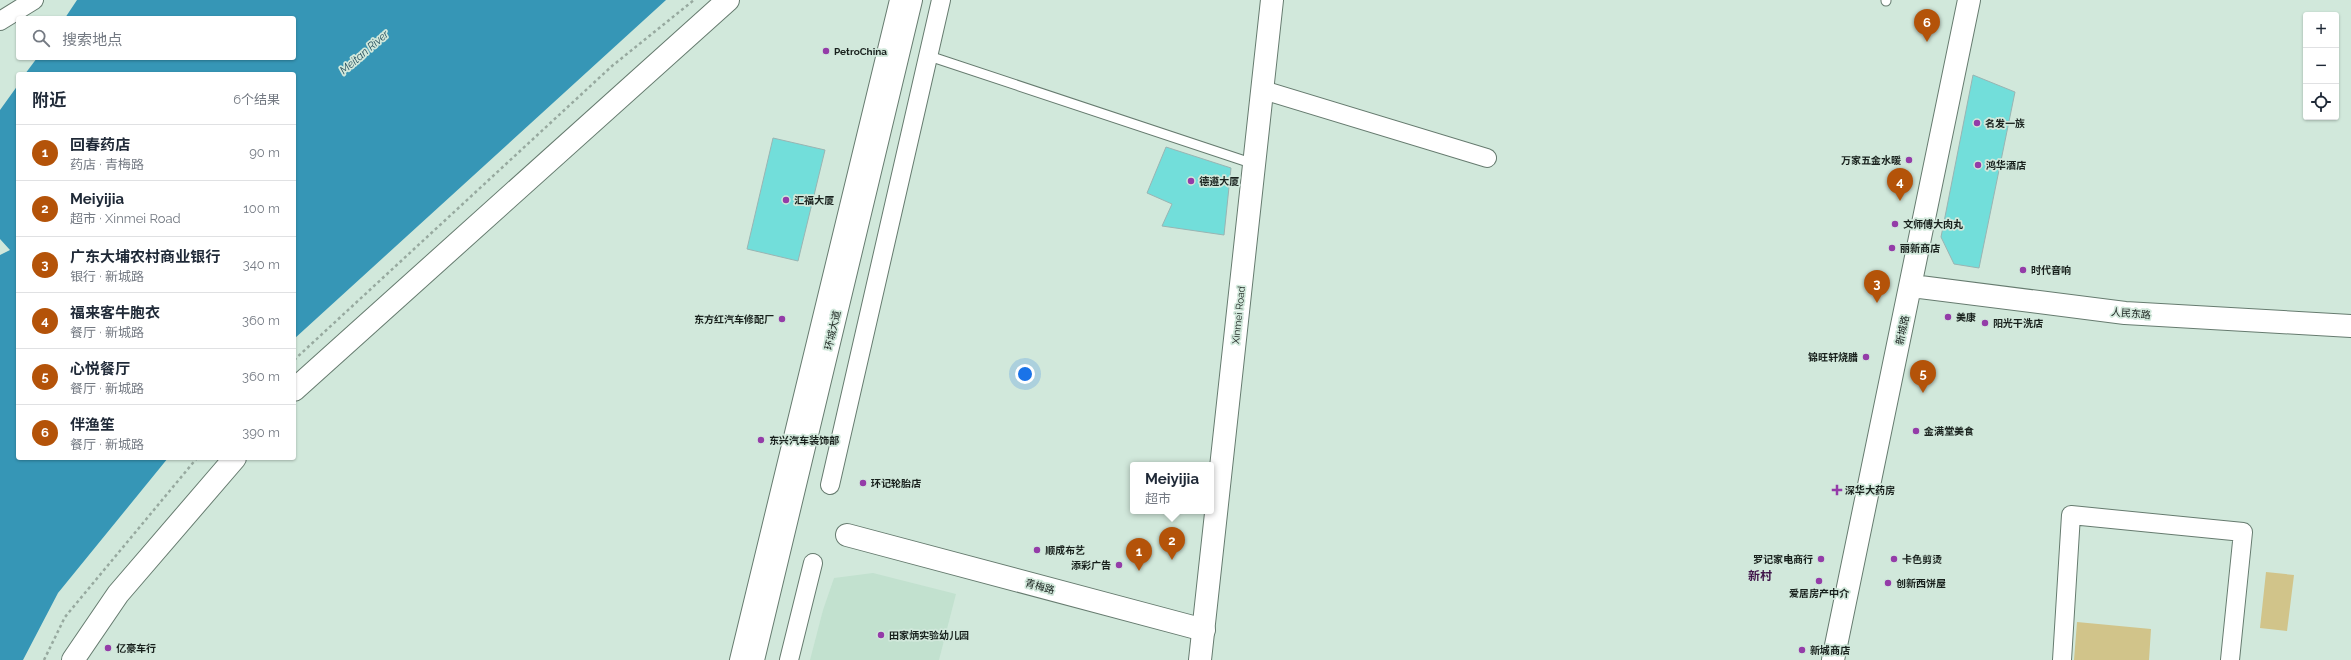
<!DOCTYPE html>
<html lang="zh">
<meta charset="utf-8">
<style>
:root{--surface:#fff;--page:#f6f6f7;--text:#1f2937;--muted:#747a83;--line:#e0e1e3;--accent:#b45309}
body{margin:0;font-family:Raleway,"Noto Sans SC",sans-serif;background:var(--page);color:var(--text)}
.controls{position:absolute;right:12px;top:12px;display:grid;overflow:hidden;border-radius:4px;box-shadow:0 1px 3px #0004}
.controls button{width:36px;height:36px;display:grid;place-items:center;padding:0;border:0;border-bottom:1px solid var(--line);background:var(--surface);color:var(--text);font:20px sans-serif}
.you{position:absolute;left:1025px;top:374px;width:14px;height:14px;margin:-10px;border:3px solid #fff;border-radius:50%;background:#1a73e8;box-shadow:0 0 0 6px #1a73e833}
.badge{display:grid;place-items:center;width:26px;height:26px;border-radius:50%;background:var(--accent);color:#fff;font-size:13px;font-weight:700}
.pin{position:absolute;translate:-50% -33px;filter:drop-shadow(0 1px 2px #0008)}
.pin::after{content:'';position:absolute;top:21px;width:14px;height:12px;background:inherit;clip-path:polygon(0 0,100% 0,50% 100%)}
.popup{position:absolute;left:1130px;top:462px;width:84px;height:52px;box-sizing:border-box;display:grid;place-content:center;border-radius:4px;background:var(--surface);filter:drop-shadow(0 1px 3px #0005);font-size:13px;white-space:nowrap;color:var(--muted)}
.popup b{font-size:15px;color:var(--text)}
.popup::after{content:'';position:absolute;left:50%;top:100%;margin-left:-8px;border:8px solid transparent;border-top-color:var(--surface)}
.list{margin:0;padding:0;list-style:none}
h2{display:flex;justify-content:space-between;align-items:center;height:52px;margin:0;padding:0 16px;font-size:17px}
h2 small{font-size:13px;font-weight:400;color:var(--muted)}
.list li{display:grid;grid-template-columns:26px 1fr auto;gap:12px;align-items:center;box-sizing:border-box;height:56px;padding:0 16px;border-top:1px solid var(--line)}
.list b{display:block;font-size:15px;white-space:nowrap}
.list p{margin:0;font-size:13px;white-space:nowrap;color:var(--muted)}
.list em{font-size:13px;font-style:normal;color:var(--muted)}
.icon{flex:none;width:22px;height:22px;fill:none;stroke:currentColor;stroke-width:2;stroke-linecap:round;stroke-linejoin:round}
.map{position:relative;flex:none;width:2351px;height:660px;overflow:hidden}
.search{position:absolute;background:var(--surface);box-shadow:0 1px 3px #0004;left:16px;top:16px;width:280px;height:44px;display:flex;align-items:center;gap:10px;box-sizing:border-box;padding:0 14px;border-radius:4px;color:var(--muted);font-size:15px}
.panel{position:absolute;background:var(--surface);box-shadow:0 1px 3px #0004;left:16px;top:72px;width:280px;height:388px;border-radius:4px}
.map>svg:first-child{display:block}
.built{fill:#c2e1cf}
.green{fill:#d1c48a}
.water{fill:#3696b6}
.building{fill:#72deda;stroke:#99b5b3}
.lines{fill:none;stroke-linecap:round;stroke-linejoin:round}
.service-casing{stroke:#667b6f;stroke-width:11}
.minor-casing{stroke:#667b6f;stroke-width:20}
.tertiary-casing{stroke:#667b6f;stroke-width:24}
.secondary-casing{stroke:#667b6f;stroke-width:24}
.primary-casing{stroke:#667b6f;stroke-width:24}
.path{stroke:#97a99f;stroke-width:2.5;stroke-dasharray:3 3;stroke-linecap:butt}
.service{stroke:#fff;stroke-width:9}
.minor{stroke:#fff;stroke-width:18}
.tertiary{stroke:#fff;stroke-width:22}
.secondary{stroke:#fff;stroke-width:22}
.primary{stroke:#fff;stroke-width:22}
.poi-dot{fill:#943ca8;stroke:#d1e8db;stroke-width:1.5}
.labels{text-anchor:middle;stroke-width:3.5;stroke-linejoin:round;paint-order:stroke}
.poi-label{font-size:10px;font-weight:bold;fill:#18201c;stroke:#d1e8db;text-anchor:start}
.street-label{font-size:10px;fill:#18201c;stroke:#d1e8db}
.water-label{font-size:11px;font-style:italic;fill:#254e5d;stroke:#d1e8db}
.quarter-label{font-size:12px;font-weight:bold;fill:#40164a;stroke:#d1e8db}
</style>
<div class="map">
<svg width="2351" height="660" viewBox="0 0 2351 660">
<rect width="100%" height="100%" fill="#d1e8db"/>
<!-- built -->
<path class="built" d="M873,573l83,21 -17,66h-129l13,-50 11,-32z"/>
<!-- green -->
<path class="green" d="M2266,572l28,3 -7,56 -27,-3z
M2077,622l74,7 -2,31h-75z"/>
<!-- water -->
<path class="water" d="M77,0h589l-372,339v-265h-269l12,-16h257v-40h-229z
M18,85v373h150l-110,135 -35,67h-23v-405l10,-5 -10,-11v-129z"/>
<!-- building -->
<path class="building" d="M1973,75l42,17 -36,176 -25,-4 -13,-27z
M773,138l52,12 -27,111 -51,-12z
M1166,147l65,21 -7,67 -62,-9 10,-22 -25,-11z"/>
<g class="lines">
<defs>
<path id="service" d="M1886,1v-1
M929,56l325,108"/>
<path id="minor" d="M0,21l34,-21
M1263,90l224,68
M830,485l111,-485
M739,660l160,-660
M789,660l24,-97
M2062,660l9,-145 172,17 -13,128"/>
<path id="tertiary" d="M1912,286l213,27 226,13
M847,535l357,95
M1833,660l136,-660"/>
<path id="secondary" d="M294,390l434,-390
M73,660l45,-66 117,-136
M1200,660l72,-660"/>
<path id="primary" d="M753,660l158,-660"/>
</defs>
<!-- service casing -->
<use href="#service" class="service-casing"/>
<!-- minor casing -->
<use href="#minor" class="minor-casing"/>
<!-- tertiary casing -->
<use href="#tertiary" class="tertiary-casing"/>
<!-- secondary casing -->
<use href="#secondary" class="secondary-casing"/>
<!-- primary casing -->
<use href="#primary" class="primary-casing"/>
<!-- path -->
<path class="path" d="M294,360l318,-294 82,-66
M44,660l21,-43 132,-159"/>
<!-- service -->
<use href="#service" class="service"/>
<!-- minor -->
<use href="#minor" class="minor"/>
<!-- tertiary -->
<use href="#tertiary" class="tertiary"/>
<!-- secondary -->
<use href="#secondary" class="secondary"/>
<!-- primary -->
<use href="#primary" class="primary"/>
</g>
<!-- markers -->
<g class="poi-dot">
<circle cx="826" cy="51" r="4"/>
<circle cx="1977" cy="123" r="4"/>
<circle cx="1909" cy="160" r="4"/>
<circle cx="1978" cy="165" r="4"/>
<circle cx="1191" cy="181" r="4"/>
<circle cx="786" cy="200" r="4"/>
<circle cx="1895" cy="224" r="4"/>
<circle cx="1892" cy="248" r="4"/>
<circle cx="2023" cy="270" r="4"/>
<circle cx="1948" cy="317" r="4"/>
<circle cx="782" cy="319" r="4"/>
<circle cx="1985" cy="323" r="4"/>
<circle cx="1866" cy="357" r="4"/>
<circle cx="1916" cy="431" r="4"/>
<circle cx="761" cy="440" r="4"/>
<circle cx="863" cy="483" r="4"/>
<path d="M1835 484h4v4h4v4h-4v4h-4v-4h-4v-4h4z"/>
<circle cx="1037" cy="550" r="4"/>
<circle cx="1821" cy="559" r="4"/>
<circle cx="1894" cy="559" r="4"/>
<circle cx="1119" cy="565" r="4"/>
<circle cx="1819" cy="581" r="4"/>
<circle cx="1888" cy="583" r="4"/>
<circle cx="881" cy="635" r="4"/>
<circle cx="108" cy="648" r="4"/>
<circle cx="1802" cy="650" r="4"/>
</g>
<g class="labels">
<!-- poi labels -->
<g class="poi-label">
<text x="834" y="55">PetroChina</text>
<text x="1985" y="127">名发一族</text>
<text x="1901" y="164" text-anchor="end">万家五金水暖</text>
<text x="1986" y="169">鸿华酒店</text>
<text x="1199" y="185">德遵大厦</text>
<text x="794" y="204">汇福大厦</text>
<text x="1903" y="228">文师傅大肉丸</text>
<text x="1900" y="252">丽新商店</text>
<text x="2031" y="274">时代音响</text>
<text x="1956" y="321">美康</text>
<text x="774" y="323" text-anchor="end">东方红汽车修配厂</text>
<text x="1993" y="327">阳光干洗店</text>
<text x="1858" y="361" text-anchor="end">锦旺轩烧腊</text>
<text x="1924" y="435">金满堂美食</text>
<text x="769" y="444">东兴汽车装饰部</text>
<text x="871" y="487">环记轮胎店</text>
<text x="1845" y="494">深华大药房</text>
<text x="1045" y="554">顺成布艺</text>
<text x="1813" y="563" text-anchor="end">罗记家电商行</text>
<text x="1902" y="563">卡色剪烫</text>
<text x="1111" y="569" text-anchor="end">添彩广告</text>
<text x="1896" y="587">创新西饼屋</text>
<text x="1819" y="597" text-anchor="middle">爱居房产中介</text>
<text x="889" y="639">田家炳实验幼儿园</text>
<text x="116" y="652">亿豪车行</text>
<text x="1810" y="654">新城商店</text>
</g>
<!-- street labels -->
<g class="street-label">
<text transform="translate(2131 313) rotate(5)" y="4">人民东路</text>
<text transform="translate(1238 315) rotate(-84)" y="4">Xinmei Road</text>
<text transform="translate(832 330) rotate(-77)" y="4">环城大道</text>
<text transform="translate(1902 330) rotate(-78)" y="4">新城路</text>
<text transform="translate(1040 586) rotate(15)" y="4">青梅路</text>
</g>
<!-- water labels -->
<g class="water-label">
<text transform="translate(364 52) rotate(-41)" y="4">Meitan River</text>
</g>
<!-- quarter labels -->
<g class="quarter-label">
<text x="1760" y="580">新村</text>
</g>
</g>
</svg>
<div class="controls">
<button>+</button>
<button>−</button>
<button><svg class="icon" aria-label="locate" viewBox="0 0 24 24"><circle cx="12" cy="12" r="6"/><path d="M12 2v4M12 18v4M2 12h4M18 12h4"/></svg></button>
</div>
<div class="you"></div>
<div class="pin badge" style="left:1139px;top:571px">1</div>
<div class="pin badge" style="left:1172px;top:560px">2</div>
<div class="popup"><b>Meiyijia</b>超市</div>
<div class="pin badge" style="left:1877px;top:303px">3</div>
<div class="pin badge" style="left:1900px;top:201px">4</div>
<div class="pin badge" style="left:1923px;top:393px">5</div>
<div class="pin badge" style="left:1927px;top:42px">6</div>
<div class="search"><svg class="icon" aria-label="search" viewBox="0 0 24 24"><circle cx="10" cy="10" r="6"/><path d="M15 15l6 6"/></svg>搜索地点</div>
<section class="panel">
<h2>附近<small>6个结果</small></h2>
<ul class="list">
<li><span class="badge">1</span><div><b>回春药店</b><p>药店 · 青梅路</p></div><em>90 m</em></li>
<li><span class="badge">2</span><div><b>Meiyijia</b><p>超市 · Xinmei Road</p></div><em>100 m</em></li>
<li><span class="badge">3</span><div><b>广东大埔农村商业银行</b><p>银行 · 新城路</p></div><em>340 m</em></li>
<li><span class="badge">4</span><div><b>福来客牛胞衣</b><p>餐厅 · 新城路</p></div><em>360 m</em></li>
<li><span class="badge">5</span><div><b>心悦餐厅</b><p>餐厅 · 新城路</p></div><em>360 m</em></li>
<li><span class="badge">6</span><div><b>伴渔笙</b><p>餐厅 · 新城路</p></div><em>390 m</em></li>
</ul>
</section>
</div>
